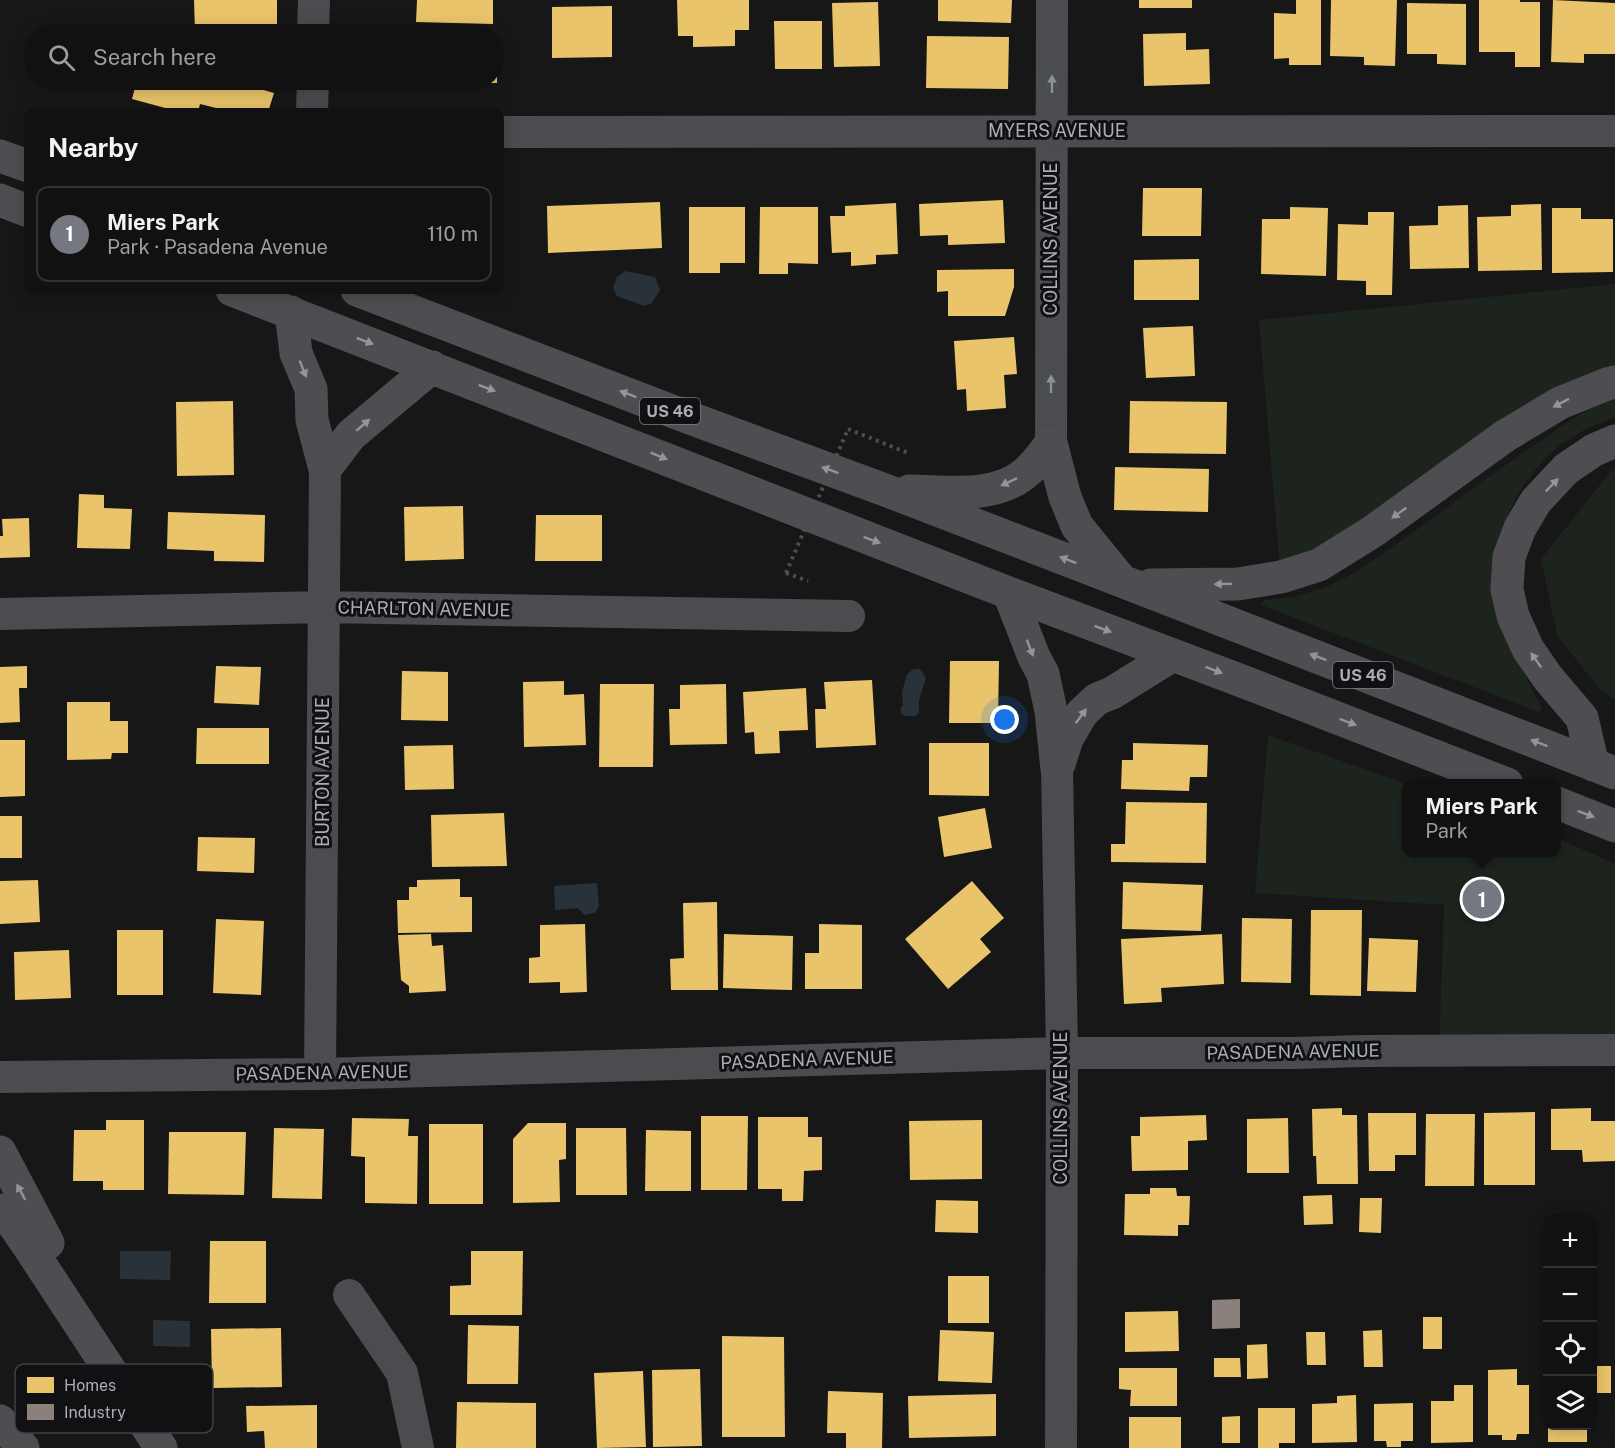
<!DOCTYPE html>
<meta charset="utf-8">
<style>
:root{--surface:#111;--page:#1a1a1a;--text:#f1f3f6;--muted:#9c9d9f;--line:#303131;--accent:#757880}
body{margin:0;font-family:"Public Sans",sans-serif;background:var(--page);color:var(--text)}
.controls{position:absolute;right:18px;bottom:18px;display:grid;overflow:hidden;border-radius:12px;box-shadow:0 3px 15px #0003}
.controls button{width:54px;height:54px;display:grid;place-items:center;padding:0;border:0;border-bottom:2px solid var(--line);background:var(--surface);color:var(--text);font:30px sans-serif}
.you{position:absolute;left:1005px;top:720px;width:21px;height:21px;margin:-15px;border:4px solid #fff;border-radius:50%;background:#1a73e8;box-shadow:0 0 0 9px #1a73e833}
.badge{display:grid;place-items:center;width:39px;height:39px;border-radius:50%;background:var(--accent);color:#fff;font-size:20px;font-weight:700}
.pin{position:absolute;translate:-50% -50%;border:3px solid #fff;box-shadow:0 2px 6px #0006}
.popup{position:absolute;left:1402px;top:779px;width:159px;height:78px;box-sizing:border-box;display:grid;place-content:center;border-radius:12px;background:var(--surface);filter:drop-shadow(0 2px 4px #0005);font-size:20px;white-space:nowrap;color:var(--muted)}
.popup b{font-size:22px;color:var(--text)}
.popup::after{content:'';position:absolute;left:50%;top:100%;margin-left:-12px;border:12px solid transparent;border-top-color:var(--surface)}
.list{margin:0;padding:0;list-style:none}
h2{display:flex;justify-content:space-between;align-items:center;height:78px;margin:0;padding:0 24px;font-size:26px}
h2 small{font-size:20px;font-weight:400;color:var(--muted)}
.list li{display:grid;grid-template-columns:39px 1fr auto;gap:18px;align-items:center;box-sizing:border-box;height:96px;margin:0 12px 12px;padding:0 12px;border:2px solid var(--line);border-radius:12px}
.list b{display:block;font-size:22px;white-space:nowrap}
.list p{margin:0;font-size:20px;white-space:nowrap;color:var(--muted)}
.list em{font-size:20px;font-style:normal;color:var(--muted)}
.icon{flex:none;width:33px;height:33px;fill:none;stroke:currentColor;stroke-width:2;stroke-linecap:round;stroke-linejoin:round}
.map{position:relative;flex:none;width:1615px;height:1448px;overflow:hidden}
.search{position:absolute;background:var(--surface);box-shadow:0 3px 15px #0003;left:24px;top:24px;width:480px;height:66px;display:flex;align-items:center;gap:15px;box-sizing:border-box;padding:0 21px;border-radius:33px;color:var(--muted);font-size:22px}
.panel{position:absolute;background:var(--surface);box-shadow:0 3px 15px #0003;left:24px;top:108px;width:480px;height:186px;border-radius:12px}
.map>svg:first-child{display:block}
.green{fill:#1d241e}
.water{fill:#2a3239}
.homes{fill:#e9c46a}
.industry{fill:#8a817c}
.lines{fill:none;stroke-linecap:round;stroke-linejoin:round}
.path{stroke:#4d4e52;stroke-width:4;stroke-dasharray:3 4.5;stroke-linecap:butt}
.minor{stroke:#4b4c50;stroke-width:32}
.trunk{stroke:#4e4e52;stroke-width:33}
.path-bridge{stroke:#4d4e52;stroke-width:4;stroke-dasharray:3 4.5;stroke-linecap:butt}
.oneway{fill:#8c9099}
.oneway2{fill:#92959e}
.labels{text-anchor:middle;stroke-width:6;stroke-linejoin:round;paint-order:stroke}
.shield{fill:#111113;stroke:#7b7e86;stroke-width:1.5}
.shield-label{font-size:16px;font-weight:bold;fill:#a8adb8}
.street-label{font-size:18px;fill:#a8adb8;stroke:#111113}
.key{fill:#111113;stroke:#3e4045;stroke-width:1.5}
.key-label{font-size:16px;fill:#a8adb8}
</style>
<div class="map">
<svg width="1615" height="1448" viewBox="0 0 1615 1448">
<rect width="100%" height="100%" fill="#171717"/>
<!-- green -->
<path class="green" d="M1615,284v85l-221,134 -114,66 -21,-249z
M1615,399v18l-31,13 -24,15 -21,20 -18,24 -13,25 -9,28 15,112 28,54 -3,4 -278,-107 2,-5 31,-3 34,-11 26,-13c63,-41 122,-89 185,-131 20,-14 52,-38 76,-43z
M1611,471h4v229l-14,-9 -44,-56 -16,-76z
M1268,735l139,49v68h150v-14l58,26v192l-176,-4 5,-147 -189,-12z"/>
<!-- water -->
<path class="water" d="M625,271l30,6 5,13 -8,13 -8,3 -27,-10 -4,-8 4,-11z
M914,669h6l6,9 -7,22v12l-3,4h-10l-4,-2 -2,-5 3,-4 -1,-13 5,-18z
M597,883l2,23 -4,7 -11,2 -6,-7 -23,2 -1,-24z
M120,1251h51l-1,29 -50,-1z
M153,1320l37,1v26l-37,-1z"/>
<!-- homes -->
<path class="homes" d="M194,0h83v31l-82,1z
M417,0h76v24l-77,-2z
M677,0h72v30h-14v16l-42,1v-11h-15z
M938,0h74l-1,23 -73,-2z
M1139,0h53v8h-53z
M1296,0h25v65h-32v-7l-15,1v-46l22,1z
M1331,0h66l-2,66 -31,-1v-8l-34,-1z
M1479,0h41v2h20v65h-25v-15h-36z
M1553,0l62,3v51h-31v9l-33,-1z
M878,2l2,64 -46,1 -2,-64z
M1407,3l59,1v61l-29,-1v-10h-30z
M612,6v51l-60,1v-51z
M774,21h48v48h-47z
M1186,33v17l23,-1 1,35 -66,2 -1,-52z
M927,36l82,1 -1,52 -82,-1z
M494,42h4l-1,41 -73,-1v-2h70z
M137,80h110l-1,5 28,8 -6,19h-36l-32,-8 -2,8h-18l-48,-13z
M1143,188h59l-1,48h-59z
M1003,200l2,43 -57,2v-10l-28,1 -1,-32z
M660,202l2,46 -114,5 -1,-47z
M896,203l2,51 -22,1v9l-25,2v-14l-19,1 -2,-37h15v-10z
M1541,204l1,66 -64,1 -1,-54 34,-1v-11z
M1468,205l1,63 -59,1 -1,-43 29,-1v-19z
M689,207h56v56h-25v10h-31z
M760,207h58v57l-30,-1v11h-29z
M1290,207l38,1 -2,68 -65,-2 1,-55h28z
M1552,208h29v11h32v53l-61,1z
M1368,212h26l-2,83h-26v-14l-29,-1 1,-56 30,1z
M1199,259v41h-65v-40z
M1014,269v18l-9,29h-57v-25l-11,1v-22z
M1193,326l2,50 -49,2 -3,-50z
M1014,337l3,37 -13,1 2,33 -39,3 -1,-22 -9,1 -3,-49z
M233,401l1,74 -57,1 -1,-74z
M1130,401l97,1 -1,52 -97,-1z
M1115,467l94,2 -1,43 -94,-2z
M79,494l25,1v13l28,1 -2,40 -53,-1z
M463,506l1,53 -59,2 -1,-54z
M168,512l97,3 -1,47 -50,-1v-10l-47,-2z
M536,515h66v46h-67z
M29,518l1,39 -30,1v-22h3l-1,-17z
M950,661h49l-1,62h-49z
M27,666v22h-8l1,34 -20,1v-56z
M216,666l45,1 -2,38 -45,-2z
M402,671l46,1v49l-47,-1z
M872,680l4,65 -60,3 -1,-39h11l-2,-27z
M564,681v14l20,-1 2,51 -62,2 -1,-65z
M600,684h54l-1,83h-54z
M726,684l1,60 -57,1 -1,-36h11v-24z
M806,688l2,42 -29,1 1,22 -25,1 -1,-22 -9,1 -2,-41z
M67,702h43v19h18v32h-16l-1,6 -44,1z
M197,728h72v36h-73z
M0,740h25v56l-25,1z
M929,743h60v53l-60,-1z
M1133,743l75,2 -1,32h-17l-1,14 -68,-2 1,-29h11z
M453,745l1,44 -49,1 -1,-44z
M1126,802l81,1 -1,60 -95,-1v-18h14z
M985,808l7,40 -48,9 -6,-40z
M504,813l3,53 -75,1 -1,-52z
M0,816h22v42h-22z
M198,837l57,1 -1,35 -57,-2z
M460,879v18h12v35l-74,1 -1,-33h12v-13h8v-7z
M38,880l2,42 -40,2v-43z
M972,881l32,37 -24,21 11,13 -43,37 -43,-50z
M1123,882l80,3 -2,46 -79,-2z
M717,902l1,88h-47l-1,-31 14,-1 -1,-55z
M1311,910h51l-1,86 -51,-1z
M1242,918l50,1 -1,64 -50,-1z
M216,919l48,2 -3,74 -48,-2z
M585,924l2,68 -27,1v-11l-31,1v-25l11,-1v-32z
M819,924l43,1v64h-57v-36h14z
M117,930h46v65h-46z
M431,934l1,12 11,-1 3,46 -37,2v-7l-8,-6 -3,-45z
M724,934l69,2 -1,54 -69,-2z
M1222,934l2,50 -63,4 1,14 -38,2 -3,-65z
M1369,938l49,2 -2,52 -49,-1z
M69,950l2,48 -56,2 -1,-48z
M1342,1108v7h15l1,69h-41l-1,-28h-3l-1,-47z
M1591,1108v13h24v40l-32,1 -1,-12h-31v-41z
M1535,1112v73h-51v-72z
M1368,1113h48v42h-21v16h-26z
M1426,1114h49l-1,72h-49z
M1206,1115l1,25 -19,1v29l-56,1 -1,-35h9v-19z
M701,1116h47l-1,74h-46z
M758,1117h50v20h14v33l-18,1 -1,30h-21v-12h-24z
M352,1118l57,1 -1,17h10l-1,68 -52,-1v-46l-14,-1z
M1288,1118l1,55h-42v-54z
M106,1120h38v70h-41v-9h-30l1,-51h32z
M982,1120v59l-72,1 -1,-59z
M528,1123h38v36l-7,1 1,42 -47,1v-64z
M429,1124h54v80h-54z
M274,1128l50,1 -2,70 -50,-1z
M576,1128h50l1,67h-51z
M646,1130l45,1v60h-46z
M169,1132h77l-2,63 -76,-1z
M1150,1188h26l1,8h13l-1,29h-11v11l-54,-1 1,-41h25z
M1332,1195l1,29 -29,1 -1,-29z
M1360,1198h22l-1,35 -22,-1z
M936,1200l42,1v32l-43,-1z
M210,1241h56v62h-57z
M471,1251h52l-1,64h-72v-29l21,-1z
M948,1276h41v47h-41z
M1178,1311l1,40 -54,1v-40z
M1423,1317h19v32h-19z
M468,1325l51,1 -1,58h-51z
M281,1328l1,59 -70,1 -1,-59z
M940,1330l54,2 -2,51 -54,-2z
M1382,1330l1,37h-19l-1,-36z
M1306,1332h19l1,33h-19z
M722,1336l62,1 1,100h-63z
M1267,1344l1,34 -21,1v-34z
M1214,1358h26l1,19h-27z
M1595,1366h16v27h-16z
M1119,1368h58v38h-47l1,-16 -12,-1z
M700,1369l2,77 -49,1 -1,-77z
M1517,1369v16h12v49h-12l-1,6h-14v-5h-14v-65z
M643,1371l3,76 -49,1 -3,-75z
M1454,1385h19v57l-42,1v-42h23z
M828,1391l55,2 -1,55h-36v-15h-19z
M996,1394v42l-87,2 -1,-42z
M1356,1395l1,47 -45,1v-39l25,-1v-7z
M457,1402l79,1v45h-80z
M1413,1403v38h-12v6h-14l-1,-6h-12v-37z
M317,1405v43h-52l-1,-17 -17,1 -1,-26z
M1258,1408h37v35h-16v5h-21z
M1240,1416v27h-18v-26z
M1129,1417h52v31h-52z
M1548,1426h39v16h-39z"/>
<!-- industry -->
<path class="industry" d="M1240,1299v29l-28,1v-29z"/>
<g class="lines">
<!-- path -->
<path class="path" d="M848,429l60,24
M786,573l22,8"/>
<!-- minor -->
<path class="minor" d="M313,34l1,-34
M312,112l1,-32
M500,132l1115,-1
M1051,443l1,-443
M0,614l324,-7 525,9
M1057,769l5,284 -1,395
M320,1074l5,-605
M0,1077l320,-3 742,-21h231l71,-2 251,-1
M349,1295l53,78 16,75"/>
<!-- trunk -->
<path class="trunk" d="M0,156l28,10
M0,200l28,11
M232,290l777,303 246,93 252,98
M357,290l325,125 203,75 247,95 483,188
M291,312l5,41 15,36 1,31 13,49
M1051,443l14,54 12,29 44,54
M325,469l26,-34 81,-68
M909,491c37,0 83,8 114,-16 12,-9 20,-21 28,-32
M1151,585l87,-1 43,-7 38,-12 53,-33 133,-96 55,-33 47,-19 8,-2
M1009,593l25,64 9,17 8,37 6,58
M1059,764l8,-25 15,-26 15,-14 15,-6 61,-38
M1593,765l-11,-47 -34,-40 -20,-29 -15,-33 -6,-27 2,-32 11,-29 16,-27 30,-32 28,-19 21,-9
M1557,803l58,23
M0,1152l48,91
M0,1210l9,8 20,29 132,201
M0,1421l23,27"/>
<!-- path-bridge -->
<path class="path-bridge" d="M786,573l62,-144"/>
</g>
<!-- one-way arrows -->
<defs><path id="oneway-solid" d="M-6-.8H1V-3.2L6.5 0L1 3.2V.8H-6Z" transform="scale(1.5)"/></defs>
<g class="oneway">
<use href="#oneway-solid" transform="translate(1052 84) rotate(-90)"/>
<use href="#oneway-solid" transform="translate(1051 384) rotate(-90)"/>
</g>
<g class="oneway2">
<use href="#oneway-solid" transform="translate(365 341) rotate(21)"/>
<use href="#oneway-solid" transform="translate(303 369) rotate(68)"/>
<use href="#oneway-solid" transform="translate(487 388) rotate(21)"/>
<use href="#oneway-solid" transform="translate(628 394) rotate(-159)"/>
<use href="#oneway-solid" transform="translate(1561 403) rotate(153)"/>
<use href="#oneway-solid" transform="translate(363 425) rotate(-41)"/>
<use href="#oneway-solid" transform="translate(659 456) rotate(22)"/>
<use href="#oneway-solid" transform="translate(830 470) rotate(-160)"/>
<use href="#oneway-solid" transform="translate(1009 482) rotate(155)"/>
<use href="#oneway-solid" transform="translate(1552 485) rotate(-46)"/>
<use href="#oneway-solid" transform="translate(1399 513) rotate(144)"/>
<use href="#oneway-solid" transform="translate(872 540) rotate(21)"/>
<use href="#oneway-solid" transform="translate(1068 560) rotate(-159)"/>
<use href="#oneway-solid" transform="translate(1223 584) rotate(179)"/>
<use href="#oneway-solid" transform="translate(1103 629) rotate(21)"/>
<use href="#oneway-solid" transform="translate(1030 648) rotate(69)"/>
<use href="#oneway-solid" transform="translate(1318 657) rotate(-159)"/>
<use href="#oneway-solid" transform="translate(1536 660) rotate(-125)"/>
<use href="#oneway-solid" transform="translate(1214 670) rotate(21)"/>
<use href="#oneway-solid" transform="translate(1081 716) rotate(-54)"/>
<use href="#oneway-solid" transform="translate(1348 722) rotate(21)"/>
<use href="#oneway-solid" transform="translate(1539 743) rotate(-159)"/>
<use href="#oneway-solid" transform="translate(1586 814) rotate(21)"/>
<use href="#oneway-solid" transform="translate(21 1192) rotate(-118)"/>
</g>
<g class="labels">
<!-- shield labels -->
<g class="shield">
<rect x="640" y="398" width="60" height="26" rx="4.5"/>
<rect x="1333" y="662" width="60" height="26" rx="4.5"/>
</g>
<g class="shield-label">
<text x="670" y="417">US 46</text>
<text x="1363" y="681">US 46</text>
</g>
<!-- street labels -->
<g class="street-label">
<text x="1057" y="137">MYERS AVENUE</text>
<text transform="translate(1051 239) rotate(-90)" y="6">COLLINS AVENUE</text>
<text transform="translate(424 609) rotate(1)" y="6">CHARLTON AVENUE</text>
<text transform="translate(323 772) rotate(-90)" y="6">BURTON AVENUE</text>
<text transform="translate(1293 1052) rotate(-1)" y="6">PASADENA AVENUE</text>
<text transform="translate(807 1060) rotate(-2)" y="6">PASADENA AVENUE</text>
<text transform="translate(322 1073) rotate(-1)" y="6">PASADENA AVENUE</text>
<text transform="translate(1061 1108) rotate(-90)" y="6">COLLINS AVENUE</text>
</g>
</g>
<!-- legend -->
<rect x="15" y="1364" width="198" height="69" rx="9" class="key"/>
<rect x="27" y="1377" width="27" height="16" fill="#e9c46a"/>
<rect x="27" y="1404" width="27" height="16" fill="#8a817c"/>
<g class="key-label">
<text x="64" y="1391">Homes</text>
<text x="64" y="1418">Industry</text>
</g>
</svg>
<div class="controls">
<button>+</button>
<button>−</button>
<button><svg class="icon" aria-label="locate" viewBox="0 0 24 24"><circle cx="12" cy="12" r="6"/><path d="M12 2v4M12 18v4M2 12h4M18 12h4"/></svg></button>
<button><svg class="icon" aria-label="layers" viewBox="0 0 24 24"><path d="M12 4l9 5-9 5-9-5zM3 14l9 5 9-5"/></svg></button>
</div>
<div class="you"></div>
<div class="pin badge" style="left:1482px;top:899px">1</div>
<div class="popup"><b>Miers Park</b>Park</div>
<div class="search"><svg class="icon" aria-label="search" viewBox="0 0 24 24"><circle cx="10" cy="10" r="6"/><path d="M15 15l6 6"/></svg>Search here</div>
<section class="panel">
<h2>Nearby<small></small></h2>
<ul class="list">
<li><span class="badge">1</span><div><b>Miers Park</b><p>Park · Pasadena Avenue</p></div><em>110 m</em></li>
</ul>
</section>
</div>
